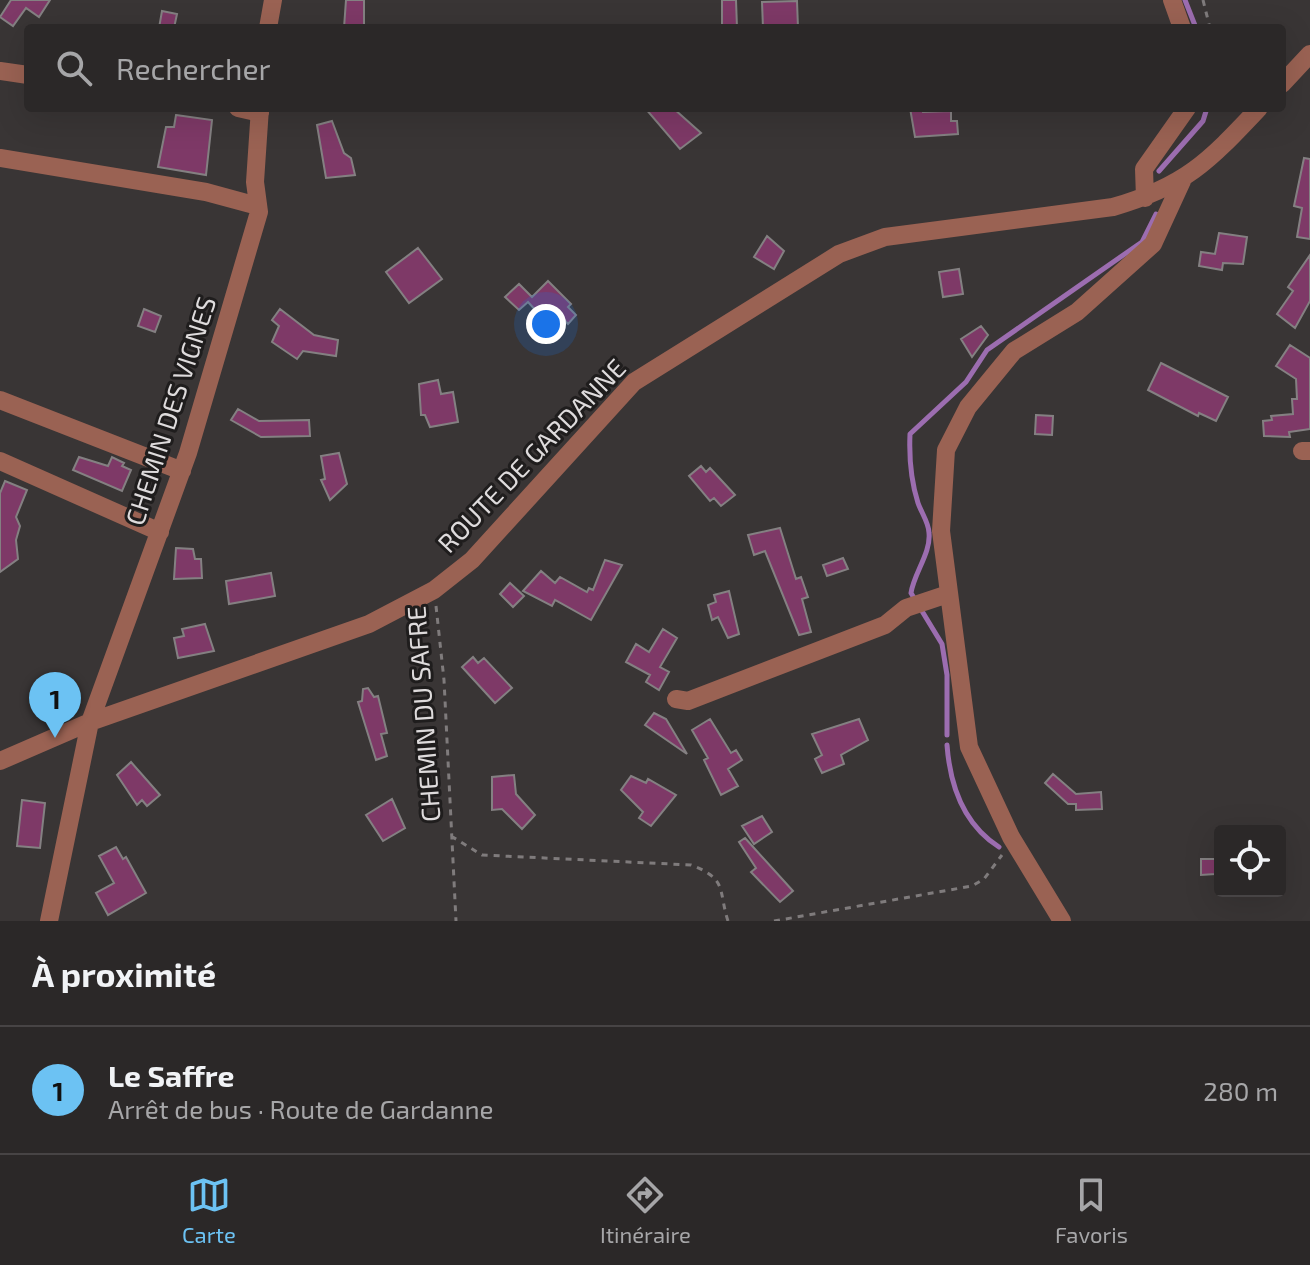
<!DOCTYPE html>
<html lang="fr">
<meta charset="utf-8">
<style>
:root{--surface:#2b2828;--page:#333030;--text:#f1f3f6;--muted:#a6a6a8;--line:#474445;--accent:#6cc2f3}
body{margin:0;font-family:"Exo 2",sans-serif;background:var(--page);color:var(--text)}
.controls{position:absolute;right:24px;bottom:24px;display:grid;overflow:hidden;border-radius:8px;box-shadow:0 8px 32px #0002}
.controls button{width:72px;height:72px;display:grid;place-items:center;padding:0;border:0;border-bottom:2px solid var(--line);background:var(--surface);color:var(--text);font:40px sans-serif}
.you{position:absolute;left:546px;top:324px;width:28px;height:28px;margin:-20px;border:6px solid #fff;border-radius:50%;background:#1a73e8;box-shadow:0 0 0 12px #1a73e833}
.badge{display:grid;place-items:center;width:52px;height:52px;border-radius:50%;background:var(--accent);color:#111;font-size:26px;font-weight:700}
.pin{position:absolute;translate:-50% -66px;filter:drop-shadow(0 2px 4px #0008)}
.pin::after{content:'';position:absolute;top:42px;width:28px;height:24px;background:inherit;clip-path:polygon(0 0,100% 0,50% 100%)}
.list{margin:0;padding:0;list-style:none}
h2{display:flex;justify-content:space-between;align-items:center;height:104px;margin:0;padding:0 32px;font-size:34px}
h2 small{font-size:26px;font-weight:400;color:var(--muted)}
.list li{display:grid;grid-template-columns:52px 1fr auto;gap:24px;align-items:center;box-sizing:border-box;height:128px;padding:0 32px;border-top:2px solid var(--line)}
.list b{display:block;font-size:30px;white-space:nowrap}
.list p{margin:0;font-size:26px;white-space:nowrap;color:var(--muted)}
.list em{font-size:26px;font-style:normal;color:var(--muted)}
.icon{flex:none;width:44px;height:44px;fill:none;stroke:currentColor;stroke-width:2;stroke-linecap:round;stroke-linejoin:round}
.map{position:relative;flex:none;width:1310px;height:921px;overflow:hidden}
.search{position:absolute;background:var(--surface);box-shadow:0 8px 32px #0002;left:24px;right:24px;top:24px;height:88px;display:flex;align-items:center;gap:20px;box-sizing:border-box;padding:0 28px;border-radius:8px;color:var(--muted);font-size:30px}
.sheet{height:232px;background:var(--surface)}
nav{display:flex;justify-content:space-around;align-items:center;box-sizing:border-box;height:112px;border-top:2px solid var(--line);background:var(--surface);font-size:22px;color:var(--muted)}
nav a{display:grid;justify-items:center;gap:4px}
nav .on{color:var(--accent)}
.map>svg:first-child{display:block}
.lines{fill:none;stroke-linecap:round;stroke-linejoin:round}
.stream{stroke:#9c6db0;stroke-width:5}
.building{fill:#7e3967;stroke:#848082;stroke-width:2}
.path{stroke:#7f7b7c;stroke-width:3;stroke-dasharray:6 6;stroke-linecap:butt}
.minor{stroke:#9a6253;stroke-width:18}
.labels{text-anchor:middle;stroke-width:6;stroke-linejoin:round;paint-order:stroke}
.street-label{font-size:26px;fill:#dedbdc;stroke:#1f1d1d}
</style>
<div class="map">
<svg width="1310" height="921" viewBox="0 0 1310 921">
<rect width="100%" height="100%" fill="#393535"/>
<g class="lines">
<!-- stream -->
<path class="stream" d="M1185,0l11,28
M1159,171l44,-50 4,-13
M947,735v-60l-5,-31 -31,-51c3,-20 20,-40 18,-60 0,-10 -8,-21 -11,-30 -7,-22 -9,-46 -8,-69l56,-52 21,-32 155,-108 14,-28
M947,745c3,40 16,79 52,102"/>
</g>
<!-- building -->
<path class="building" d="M11,0h39l-11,17 -13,-9 -13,18 -13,-9z
M346,0h18v28h-20z
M722,0h14l1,28h-15z
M797,1l1,27h-35l-1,-26z
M162,11l15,3 -3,14h-15z
M645,108h28l28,25 -21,16z
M910,108h12l1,4 28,-1v10h6l1,13 -43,3z
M176,115l36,5 -6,55 -48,-8 8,-40h8z
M332,121l12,32 7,5 4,17 -29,3 -9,-53z
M1304,158l6,1v80l-13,-2 5,-29 -8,-2z
M1219,233l28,4 -4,27 -20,-1 -1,7 -23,-4 2,-14 14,2z
M767,236l17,15 -10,18 -20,-12z
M418,248l24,31 -33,24 -23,-31z
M1310,255v46l-15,27 -18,-14 16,-23 -5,-4z
M959,269l4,25 -20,3 -4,-25z
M548,281l23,23 -3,3 8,8 -8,9 -8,-9 -11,10 -21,-23 -9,8 -14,-13 14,-13 13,13z
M144,309l17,7 -6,16 -17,-6z
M280,309l34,26 24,5 -2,16 -33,-5 -6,8 -25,-17 7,-16 -7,-6z
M981,326l7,9 -16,22 -11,-18z
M1290,345l20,13v71l-21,3 1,5 -26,-1 -1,-15 9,-1 -1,-4 22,-2 -1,-15h5l-1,-20 -20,-13z
M1161,363l67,34 -12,24 -17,-8 -1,3 -50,-26z
M438,380l3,14 12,-2 5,30 -28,5 -5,-12h-4l-2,-31z
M238,409l21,12 50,-1 1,16 -49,1 -30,-17z
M1036,415l17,1 -1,19 -17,-1z
M339,453l8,31 -17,16 -9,-20 4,-1 -4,-23z
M79,457l29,9 4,-9 12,6 -2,3 9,4 -9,21 -49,-21z
M701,466l5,6 4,-4 25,27 -14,11 -7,-8 -4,3 -21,-25z
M5,481l22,9 -11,27 4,9 -4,14 2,19 -18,13v-79z
M780,528l16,51 5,-2 7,20 -6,2 9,33 -12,3 -34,-84 -11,4 -6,-20z
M176,548l17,1 2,10h6l1,19 -28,1z
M843,558l5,11 -21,7 -4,-11z
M605,560l17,5 -31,55 -36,-20 -3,6 -29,-15 18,-20 14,12 5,-6 27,15 2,-4 4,2z
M271,573l4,23 -46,8 -3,-23z
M510,583l14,13 -11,11 -13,-13z
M729,591l10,43 -11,4 -10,-21 -6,3 -4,-15 8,-3 -2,-7z
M205,624l9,27 -36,7 -4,-20 10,-2 -2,-7z
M663,629l14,9 -17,29 9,5 -10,18 -13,-8 4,-7 -24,-13 10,-18 13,8z
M473,657l5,6 6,-5 28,30 -17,15 -33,-36z
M368,688l6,9 4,-1 9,37 -6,1 6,22 -11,4 -18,-58 4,-1 1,-12z
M654,713l12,6 21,35 -42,-29z
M710,719l21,34 5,-3 6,10 -14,9 10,17 -17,9 -17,-35 4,-2 -16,-28z
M859,719l9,21 -27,15 3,9 -22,9 -7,-14 7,-4 -10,-21z
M131,762l29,33 -13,11 -5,-6 -5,5 -20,-30z
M1053,774l23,20 25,-2 1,17 -26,1v-6h-8l-23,-21z
M514,775l2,19 19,21 -13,14 -20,-20 -10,1v-33z
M631,776l15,7 2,-4 28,16 -25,31 -12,-8 4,-6 -22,-22z
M392,799l13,29 -22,13 -17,-26z
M22,800l23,3 -5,45 -23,-2z
M762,816l10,16 -18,12 -12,-18z
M745,838l48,53 -13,11 -29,-30 5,-4 -17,-26z
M116,847l7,12 3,-2 20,36 -38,22 -12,-22 18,-10 -15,-27z
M1201,859h14v15l-14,1z"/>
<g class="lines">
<!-- path -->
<path class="path" d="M1203,0l7,28
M436,606l8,74 12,241
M451,836l31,19 209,10c37,14 27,25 37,56
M774,921l198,-35 12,-7 18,-24"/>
<!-- minor -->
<path class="minor" d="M1172,0l10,28
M268,28l5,-28
M0,71l28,4
M1282,84l28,-30
M238,108l22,5
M0,158l206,34 52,14
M1145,198l-1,-29 43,-61
M0,400l182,71
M1302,451h8
M0,461l160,71
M676,699l12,2 197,-76 21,-17 42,-14
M0,761l90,-39 279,-98 65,-34 38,-30 162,-178 205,-128 46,-17 228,-30c73,-21 96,-46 146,-99
M49,921l41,-199 98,-269 71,-241 -4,-30 5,-74
M1062,921l-51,-84 -42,-90 -28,-216 5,-81 22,-43 46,-56 63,-39 76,-68 29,-63"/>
</g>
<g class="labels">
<!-- street labels -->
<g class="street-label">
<text transform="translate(171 411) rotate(-72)" y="9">CHEMIN DES VIGNES</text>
<text transform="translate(532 456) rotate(-46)" y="9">ROUTE DE GARDANNE</text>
<text transform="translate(424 714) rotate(-94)" y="9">CHEMIN DU SAFRE</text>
</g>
</g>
</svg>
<div class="controls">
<button><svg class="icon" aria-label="locate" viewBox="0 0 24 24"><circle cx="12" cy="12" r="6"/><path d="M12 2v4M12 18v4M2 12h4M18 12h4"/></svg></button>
</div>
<div class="you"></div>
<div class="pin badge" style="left:55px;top:738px">1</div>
<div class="search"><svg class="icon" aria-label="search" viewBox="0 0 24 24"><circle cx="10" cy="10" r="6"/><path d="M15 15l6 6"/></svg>Rechercher</div>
</div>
<section class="sheet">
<h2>À proximité<small></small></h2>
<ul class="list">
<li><span class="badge">1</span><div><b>Le Saffre</b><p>Arrêt de bus · Route de Gardanne</p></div><em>280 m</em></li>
</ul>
</section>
<nav>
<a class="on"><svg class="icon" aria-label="map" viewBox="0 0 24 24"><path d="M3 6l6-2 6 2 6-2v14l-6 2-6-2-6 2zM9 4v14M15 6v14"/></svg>Carte</a>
<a><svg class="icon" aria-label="directions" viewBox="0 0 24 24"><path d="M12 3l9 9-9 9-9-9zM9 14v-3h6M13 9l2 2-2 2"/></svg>Itinéraire</a>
<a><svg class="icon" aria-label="saved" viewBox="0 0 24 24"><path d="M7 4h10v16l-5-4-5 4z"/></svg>Favoris</a>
</nav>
